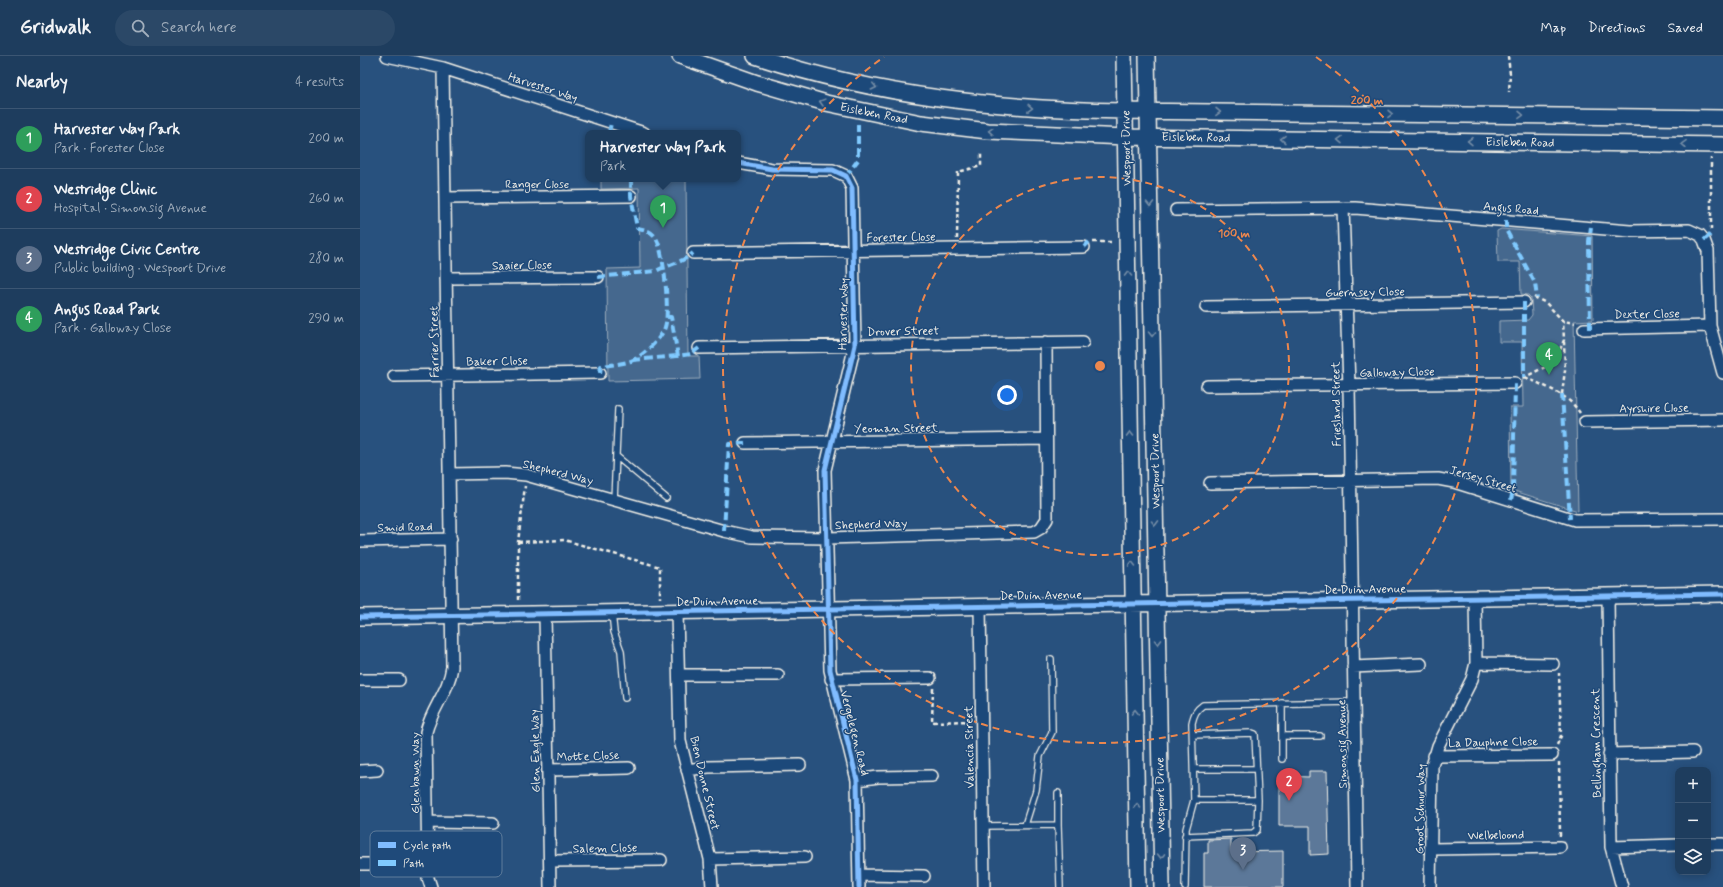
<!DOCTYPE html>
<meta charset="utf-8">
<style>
:root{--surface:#1e3d5e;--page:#2b4867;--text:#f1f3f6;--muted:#a1aebc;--line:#3c5673;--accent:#bca0f2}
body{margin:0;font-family:Mynerve,sans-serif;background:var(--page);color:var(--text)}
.controls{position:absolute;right:12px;bottom:12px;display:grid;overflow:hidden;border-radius:8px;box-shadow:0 2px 10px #0003}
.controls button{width:36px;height:36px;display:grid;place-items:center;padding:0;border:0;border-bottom:1px solid var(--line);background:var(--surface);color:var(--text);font:20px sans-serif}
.you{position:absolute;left:647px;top:339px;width:14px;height:14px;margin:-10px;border:3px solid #fff;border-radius:50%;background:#1a73e8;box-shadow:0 0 0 6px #1a73e833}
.badge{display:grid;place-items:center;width:26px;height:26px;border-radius:50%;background:var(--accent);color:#fff;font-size:13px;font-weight:700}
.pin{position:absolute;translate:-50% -33px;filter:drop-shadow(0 1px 2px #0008)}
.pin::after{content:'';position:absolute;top:21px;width:14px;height:12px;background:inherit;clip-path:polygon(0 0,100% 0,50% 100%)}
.popup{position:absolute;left:225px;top:74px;width:156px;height:52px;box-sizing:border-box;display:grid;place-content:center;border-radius:8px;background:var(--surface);filter:drop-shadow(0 1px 3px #0005);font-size:13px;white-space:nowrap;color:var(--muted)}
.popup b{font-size:15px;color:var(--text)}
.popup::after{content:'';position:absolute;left:50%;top:100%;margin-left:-8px;border:8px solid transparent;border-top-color:var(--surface)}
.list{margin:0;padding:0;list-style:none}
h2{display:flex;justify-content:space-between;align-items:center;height:52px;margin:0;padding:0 16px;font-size:17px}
h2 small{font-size:13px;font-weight:400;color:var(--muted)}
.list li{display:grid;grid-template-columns:26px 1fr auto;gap:12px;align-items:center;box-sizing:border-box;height:60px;padding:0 16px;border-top:1px solid var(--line)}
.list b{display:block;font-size:15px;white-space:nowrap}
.list p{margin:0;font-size:13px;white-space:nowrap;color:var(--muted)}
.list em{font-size:13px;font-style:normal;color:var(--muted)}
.icon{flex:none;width:22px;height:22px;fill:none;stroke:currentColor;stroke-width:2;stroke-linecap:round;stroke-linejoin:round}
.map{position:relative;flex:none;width:1363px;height:831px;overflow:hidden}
header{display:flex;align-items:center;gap:24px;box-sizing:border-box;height:56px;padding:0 20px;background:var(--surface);border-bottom:1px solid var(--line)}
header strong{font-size:19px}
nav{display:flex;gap:22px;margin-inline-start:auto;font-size:14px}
.search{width:280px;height:36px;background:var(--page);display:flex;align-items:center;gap:10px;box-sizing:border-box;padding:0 14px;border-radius:22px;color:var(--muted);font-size:15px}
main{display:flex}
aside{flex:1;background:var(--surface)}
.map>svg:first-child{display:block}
.green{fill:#45688e;stroke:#9cacbb}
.building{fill:#5b7899;stroke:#f4f1e8}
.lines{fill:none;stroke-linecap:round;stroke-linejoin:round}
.lane-casing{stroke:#f4f1e8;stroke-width:8}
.street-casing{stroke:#f4f1e8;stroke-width:14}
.secondary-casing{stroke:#f4f1e8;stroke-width:18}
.path{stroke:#f4f1e8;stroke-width:2.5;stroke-dasharray:4 3;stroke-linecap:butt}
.lane{stroke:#1f4a7a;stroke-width:5.5}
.street{stroke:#1f4a7a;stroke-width:11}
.secondary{stroke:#1f4a7a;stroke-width:15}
.quiet{stroke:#80caff;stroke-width:4;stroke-dasharray:8 4;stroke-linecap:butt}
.cycleway-casing{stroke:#1f4a7a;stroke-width:8}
.cycleway{stroke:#80bcff;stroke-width:5}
.oneway{stroke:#748da6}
.ring{fill:none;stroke:#ec874e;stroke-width:2;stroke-dasharray:7 5}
.labels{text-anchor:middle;stroke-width:3;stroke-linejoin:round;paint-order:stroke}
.street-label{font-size:12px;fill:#f4f1e8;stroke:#1f4a7a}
.key{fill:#1f4a7a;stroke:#5f7c9b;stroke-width:1}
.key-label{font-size:11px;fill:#f4f1e8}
.centre{fill:#ec874e;stroke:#1f4a7a;stroke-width:2}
.ring-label{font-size:12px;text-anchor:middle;font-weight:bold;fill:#ec874e;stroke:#1f4a7a;stroke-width:3;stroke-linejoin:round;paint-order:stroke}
</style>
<header>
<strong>Gridwalk</strong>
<div class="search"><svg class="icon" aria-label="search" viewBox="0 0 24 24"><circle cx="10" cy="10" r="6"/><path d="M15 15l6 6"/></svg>Search here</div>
<nav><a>Map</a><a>Directions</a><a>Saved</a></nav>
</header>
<main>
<aside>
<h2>Nearby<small>4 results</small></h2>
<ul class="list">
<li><span class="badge" style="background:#2e9e5b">1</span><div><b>Harvester Way Park</b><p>Park · Forester Close</p></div><em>200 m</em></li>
<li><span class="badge" style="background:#e0444e">2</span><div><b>Westridge Clinic</b><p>Hospital · Simonsig Avenue</p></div><em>260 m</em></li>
<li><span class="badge" style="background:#5c6f8a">3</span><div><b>Westridge Civic Centre</b><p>Public building · Wespoort Drive</p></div><em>280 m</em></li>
<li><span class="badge" style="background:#2e9e5b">4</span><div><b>Angus Road Park</b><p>Park · Galloway Close</p></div><em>290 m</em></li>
</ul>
</aside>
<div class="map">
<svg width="1363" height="831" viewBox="0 0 1363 831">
<rect width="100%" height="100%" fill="#28517e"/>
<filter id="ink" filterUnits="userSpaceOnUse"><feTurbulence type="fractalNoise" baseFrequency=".025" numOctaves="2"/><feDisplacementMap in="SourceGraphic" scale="8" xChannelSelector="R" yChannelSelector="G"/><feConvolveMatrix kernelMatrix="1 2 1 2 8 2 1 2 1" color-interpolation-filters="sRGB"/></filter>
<g filter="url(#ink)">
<!-- green -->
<path class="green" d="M241,123h85l2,177h11l1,23 -92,2 -1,-112 33,-1 -1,-80 -38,1z
M1141,173l91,7 1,84 -19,1 4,190 -67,-21 -1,-83h13l-1,-65h-23v-21l29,-1 4,-5 -1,-17 -3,-3 -7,-1 -1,-32h-22l-1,-31z"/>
<!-- building -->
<path class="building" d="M949,715h18l2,83 -19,1v-29h-31v-50l30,1z
M871,783v13l52,-1v36h-79v-34h4v-13z"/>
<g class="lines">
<defs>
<path id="lane" d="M256,400l50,42
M254,444l4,-91
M252,557l2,19 7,19 4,47
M922,647v56
M922,680h38
M834,713h63
M698,737v32
M834,744h64
M665,769l11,-35 4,-34 12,-24 -1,-73
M623,770l75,-1 2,62
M825,780l68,-3 4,-3 1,-30 -3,-66 -3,-1 -59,2
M825,831l1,-58 8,-29 -2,-77c2,-9 4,-13 11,-18l151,-3"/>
<path id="street" d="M27,0l56,12 201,65
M378,107l34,6 61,1 13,6 6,12 3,157 -30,125 5,200 27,110 2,107
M85,142l186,-2
M983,152l6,178 8,501
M816,154l179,-2 275,23 59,-1 11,5 4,5 4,11 2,75 13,47
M333,197l391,-6
M86,222l152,-1
M846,251l318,-5
M1224,273l126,-3
M339,292l384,-6
M34,320l206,-3
M847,330l308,-3
M1225,366l138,-2
M385,387l301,-4
M89,418l56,-1 21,2 198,56 28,6 76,1 206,-6 7,-4 6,-9 -1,-177
M850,427l228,-4 16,3 121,38 148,-1
M0,485l91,-2
M1248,540l3,251 11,40
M620,550l4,281
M317,556l3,129 24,94 6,24 2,28
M185,558l5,273
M1116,607l77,1
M993,611l68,-3
M319,619h99
M471,623l99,-1
M0,624h39
M1249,698l84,-2
M1074,700l118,-1
M189,714l80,-2
M327,714l21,-3 92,-2
M0,715l17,-1
M497,724l21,-3 54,-1
M68,766l65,1
M1348,788h15
M1251,791l67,-2
M1072,793l128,-2
M350,803l95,-2
M190,805l111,-1
M0,808h17
M499,819l65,1
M71,831l-3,-9 -2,-146c6,-24 23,-41 26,-65l-9,-599
M1070,831l2,-121 6,-20 34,-67 4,-16 -1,-65"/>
<path id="secondary" d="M320,0l77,27 69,20 95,20 67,8 138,6 597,8
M395,0c121,40 243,53 370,55l598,7
M764,0l14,831
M787,0l15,831
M0,561l1363,-23"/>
</defs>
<!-- lane casing -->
<use href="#lane" class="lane-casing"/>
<!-- street casing -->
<use href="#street" class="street-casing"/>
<!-- secondary casing -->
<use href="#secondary" class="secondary-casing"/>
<!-- path -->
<path class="path" d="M1148,0l2,18 -1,18
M1351,174v-72
M597,183l1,-67 23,-6v-14
M733,186h19
M1174,241l12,6 17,18 12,2
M1165,321c20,10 42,16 55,36
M1163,322l32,-16 9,-22 -1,-19
M1202,338l3,-24 -1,-28
M158,486l46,-2 96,27v31
M158,544v-58l7,-56
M573,632l-1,34 39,-1
M1197,689l4,-9 -2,-63
M1199,706l1,74"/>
<!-- lane -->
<use href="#lane" class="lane"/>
<!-- street -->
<use href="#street" class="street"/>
<!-- secondary -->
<use href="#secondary" class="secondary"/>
<!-- quiet -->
<path class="quiet" d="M249,77l2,-10
M486,120l12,-16v-36
M1146,164v10l29,53 2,15
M1344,184l7,-6
M724,191l5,-5
M238,221l58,-6c13,-7 26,-8 37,-18
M1164,246v75
M307,261h4l7,39 13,-2 8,-6
M1230,273l-1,-88 2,-14
M273,304l45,-4
M240,317l1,-7c10,-1 20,-2 30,-5 11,-4 31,-23 34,-34 5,-14 -1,-74 -8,-87 -3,-8 -12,-11 -20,-12l-6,-32v-17
M1202,338l8,125
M1151,444l2,-10 2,-107
M364,475l5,-87 16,-1"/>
<defs>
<path id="cycleway" d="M378,107l34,6 61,1 13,6 6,12 3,157 -30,125 5,200 27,110 2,107
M0,561l1363,-23"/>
</defs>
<!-- cycleway casing -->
<use href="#cycleway" class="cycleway-casing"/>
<!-- cycleway -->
<use href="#cycleway" class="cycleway"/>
</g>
<!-- one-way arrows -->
<defs><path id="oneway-chevron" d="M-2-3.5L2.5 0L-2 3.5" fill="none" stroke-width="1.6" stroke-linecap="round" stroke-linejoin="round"/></defs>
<g class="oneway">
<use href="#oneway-chevron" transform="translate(514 31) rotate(12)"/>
<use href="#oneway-chevron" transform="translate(462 46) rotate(-165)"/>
<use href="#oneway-chevron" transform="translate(670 52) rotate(3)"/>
<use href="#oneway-chevron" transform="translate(858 56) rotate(1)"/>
<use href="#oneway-chevron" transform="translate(1030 58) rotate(1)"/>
<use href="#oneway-chevron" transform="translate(1161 59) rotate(1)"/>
<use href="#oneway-chevron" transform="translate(631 75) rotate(-176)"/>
<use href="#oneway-chevron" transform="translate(923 83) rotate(-179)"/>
<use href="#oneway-chevron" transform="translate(980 84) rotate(-179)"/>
<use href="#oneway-chevron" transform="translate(1110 85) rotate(-179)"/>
<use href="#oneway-chevron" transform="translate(1324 88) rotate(-179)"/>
<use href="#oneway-chevron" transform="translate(790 148) rotate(89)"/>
<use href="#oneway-chevron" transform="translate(768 218) rotate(-91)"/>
<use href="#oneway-chevron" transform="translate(792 278) rotate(89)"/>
<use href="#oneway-chevron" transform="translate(770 378) rotate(-91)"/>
<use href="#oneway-chevron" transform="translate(795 467) rotate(89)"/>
<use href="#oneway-chevron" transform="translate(772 508) rotate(-91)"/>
<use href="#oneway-chevron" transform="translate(798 586) rotate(89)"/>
<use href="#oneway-chevron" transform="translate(775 656) rotate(-91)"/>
<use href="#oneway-chevron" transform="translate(777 750) rotate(-91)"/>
<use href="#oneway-chevron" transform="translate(801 800) rotate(89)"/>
</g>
</g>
<!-- distance rings -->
<g class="ring">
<circle cx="740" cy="310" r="189"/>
<path d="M956 1A377 377 0 1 1 524 1"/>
</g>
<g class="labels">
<!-- street labels -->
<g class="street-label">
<text transform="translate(183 31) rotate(18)" y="4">Harvester Way</text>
<text transform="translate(514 57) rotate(11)" y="4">Eisleben Road</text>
<text transform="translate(836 81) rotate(1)" y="4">Eisleben Road</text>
<text transform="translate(1160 86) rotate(1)" y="4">Eisleben Road</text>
<text transform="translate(766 92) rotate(-91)" y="4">Wespoort Drive</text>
<text x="177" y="132">Ranger Close</text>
<text transform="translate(1151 152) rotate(5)" y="4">Angus Road</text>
<text transform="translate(541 181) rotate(-1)" y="4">Forester Close</text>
<text transform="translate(162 209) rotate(-1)" y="4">Saaier Close</text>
<text transform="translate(1005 236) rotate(-1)" y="4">Guernsey Close</text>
<text transform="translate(483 258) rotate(-89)" y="4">Harvester Way</text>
<text transform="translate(1287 258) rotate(-1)" y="4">Dexter Close</text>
<text transform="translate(543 275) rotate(-1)" y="4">Drover Street</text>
<text transform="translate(74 286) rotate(-91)" y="4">Farrier Street</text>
<text transform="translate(137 305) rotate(-1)" y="4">Baker Close</text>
<text transform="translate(1037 316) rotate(-1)" y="4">Galloway Close</text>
<text transform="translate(976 348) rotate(-91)" y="4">Friesland Street</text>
<text transform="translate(1294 352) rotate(-1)" y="4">Ayrshire Close</text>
<text transform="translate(536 372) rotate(-1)" y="4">Yeoman Street</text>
<text transform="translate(795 415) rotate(-91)" y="4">Wespoort Drive</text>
<text transform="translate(198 416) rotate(14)" y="4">Shepherd Way</text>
<text transform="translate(1123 423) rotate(16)" y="4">Jersey Street</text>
<text transform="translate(511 468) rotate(-2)" y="4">Shepherd Way</text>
<text transform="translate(45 471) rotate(-1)" y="4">Smid Road</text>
<text transform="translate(1005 533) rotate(-1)" y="4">De Duin Avenue</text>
<text transform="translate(681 539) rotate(-1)" y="4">De Duin Avenue</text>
<text transform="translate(357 545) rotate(-1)" y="4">De Duin Avenue</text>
<text transform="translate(495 677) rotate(76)" y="4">Vergelegen Road</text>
<text transform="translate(1133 686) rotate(-1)" y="4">La Dauphne Close</text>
<text transform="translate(1236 687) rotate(-91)" y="4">Bellingham Crescent</text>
<text transform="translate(982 688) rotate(-91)" y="4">Simonsig Avenue</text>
<text transform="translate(609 691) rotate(-91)" y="4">Valencia Street</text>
<text transform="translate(175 695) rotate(-91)" y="4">Glen Eagle Way</text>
<text transform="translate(228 700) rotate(-2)" y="4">Motte Close</text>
<text transform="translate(55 717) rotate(-90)" y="4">Glenbawn Way</text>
<text transform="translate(345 727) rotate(77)" y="4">Bien Donne Street</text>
<text transform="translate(800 739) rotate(-91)" y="4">Wespoort Drive</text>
<text transform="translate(1060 753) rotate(-89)" y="4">Groot Schuur Way</text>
<text transform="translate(1136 779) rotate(-1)" y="4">Welbeloond</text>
<text transform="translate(245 792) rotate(-1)" y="4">Salem Close</text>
</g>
</g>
<!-- legend -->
<rect x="10" y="775" width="132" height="46" rx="6" class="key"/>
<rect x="18" y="786" width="18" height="6" fill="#80bcff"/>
<rect x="18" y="804" width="18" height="6" fill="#80caff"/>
<g class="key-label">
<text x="43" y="793">Cycle path</text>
<text x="43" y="811">Path</text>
</g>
<circle cx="740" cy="310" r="6" class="centre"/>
<g class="ring-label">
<text x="1007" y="48">200 m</text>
<text x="874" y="181">100 m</text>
</g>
</svg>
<div class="controls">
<button>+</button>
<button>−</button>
<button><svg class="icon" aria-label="layers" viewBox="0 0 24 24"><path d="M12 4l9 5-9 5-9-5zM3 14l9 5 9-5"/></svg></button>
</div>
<div class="you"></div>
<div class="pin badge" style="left:303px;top:172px;background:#2e9e5b">1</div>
<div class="popup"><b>Harvester Way Park</b>Park</div>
<div class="pin badge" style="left:929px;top:745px;background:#e0444e">2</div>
<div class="pin badge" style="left:883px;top:814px;background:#5c6f8a">3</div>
<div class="pin badge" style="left:1189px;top:319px;background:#2e9e5b">4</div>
</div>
</main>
